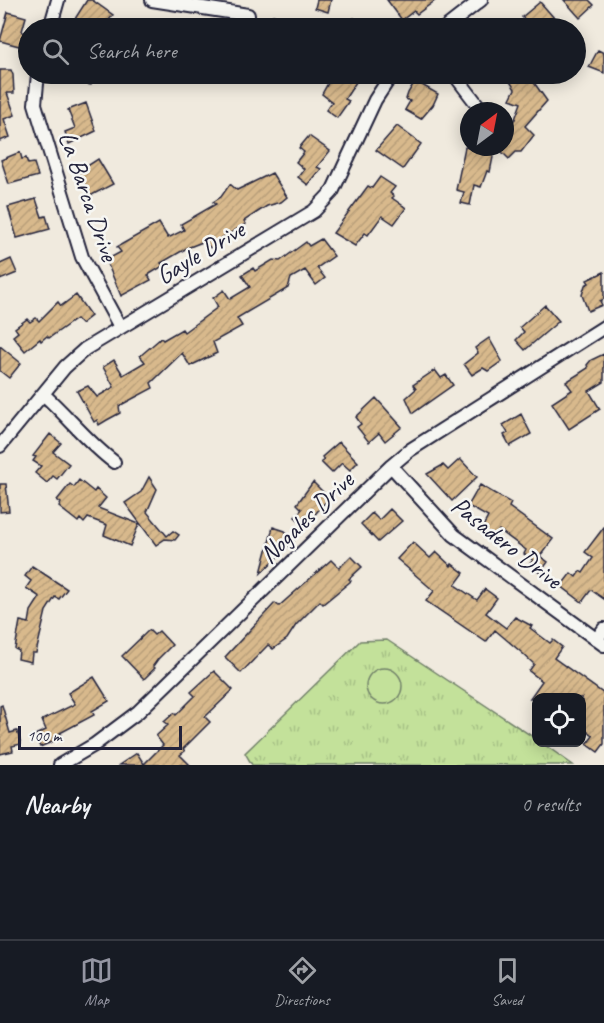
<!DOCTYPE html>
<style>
:root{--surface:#171b24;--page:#20242c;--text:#f1f3f6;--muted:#9ea1a6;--line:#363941;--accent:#9495a2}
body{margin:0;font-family:Caveat,sans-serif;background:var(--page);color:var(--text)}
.controls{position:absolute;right:18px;bottom:18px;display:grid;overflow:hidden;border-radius:12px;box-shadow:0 3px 15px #0003}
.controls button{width:54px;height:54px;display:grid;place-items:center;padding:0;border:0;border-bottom:2px solid var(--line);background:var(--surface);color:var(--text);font:30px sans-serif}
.compass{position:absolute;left:460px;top:102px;width:54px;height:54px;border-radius:50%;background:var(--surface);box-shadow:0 3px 15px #0003;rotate:32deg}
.scale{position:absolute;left:18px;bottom:15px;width:164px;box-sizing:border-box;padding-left:6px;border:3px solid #22223b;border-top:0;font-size:16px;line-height:21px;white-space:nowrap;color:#22223b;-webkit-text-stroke:4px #f6f6f2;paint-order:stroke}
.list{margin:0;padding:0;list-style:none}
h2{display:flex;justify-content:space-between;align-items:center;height:78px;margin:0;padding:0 24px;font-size:26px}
h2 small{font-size:20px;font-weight:400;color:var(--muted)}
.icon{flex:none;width:33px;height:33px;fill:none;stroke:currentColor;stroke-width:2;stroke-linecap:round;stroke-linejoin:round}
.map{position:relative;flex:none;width:604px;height:765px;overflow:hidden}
.search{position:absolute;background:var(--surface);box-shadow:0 3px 15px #0003;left:18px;right:18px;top:18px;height:66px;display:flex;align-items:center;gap:15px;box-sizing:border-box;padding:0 21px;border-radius:33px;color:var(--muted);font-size:22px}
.sheet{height:174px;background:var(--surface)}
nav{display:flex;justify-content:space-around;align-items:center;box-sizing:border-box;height:84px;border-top:2px solid var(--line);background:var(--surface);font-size:16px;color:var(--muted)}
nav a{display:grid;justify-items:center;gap:3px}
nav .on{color:var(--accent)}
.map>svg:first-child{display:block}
.grass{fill:url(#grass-tufts);stroke:#72826a;stroke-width:1.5}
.pitch{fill:#c3e19a;stroke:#72826a;stroke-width:1.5}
.building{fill:url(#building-hatch);stroke:#22223b;stroke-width:1.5}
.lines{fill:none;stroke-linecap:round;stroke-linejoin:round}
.street-casing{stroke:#22223b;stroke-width:16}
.street{stroke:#f6f6f2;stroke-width:12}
.labels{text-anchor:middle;stroke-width:5;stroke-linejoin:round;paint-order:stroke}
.street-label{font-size:26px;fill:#22223b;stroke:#f6f6f2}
</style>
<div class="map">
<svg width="604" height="765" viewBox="0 0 604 765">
<defs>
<pattern id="grass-tufts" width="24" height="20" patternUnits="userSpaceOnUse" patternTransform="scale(1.5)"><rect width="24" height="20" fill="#c3e19a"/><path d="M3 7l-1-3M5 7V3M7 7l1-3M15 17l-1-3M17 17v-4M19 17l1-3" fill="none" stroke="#a7c186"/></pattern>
<pattern id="building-hatch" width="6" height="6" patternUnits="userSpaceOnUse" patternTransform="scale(1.5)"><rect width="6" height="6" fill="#d8b98c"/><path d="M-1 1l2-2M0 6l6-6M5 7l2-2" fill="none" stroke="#b99f7a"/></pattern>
</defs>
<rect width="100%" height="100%" fill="#f0eade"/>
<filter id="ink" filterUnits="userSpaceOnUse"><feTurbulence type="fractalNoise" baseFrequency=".0167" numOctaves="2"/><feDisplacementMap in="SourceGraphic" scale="12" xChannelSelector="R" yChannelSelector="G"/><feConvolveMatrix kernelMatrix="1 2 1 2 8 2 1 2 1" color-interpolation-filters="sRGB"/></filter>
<g filter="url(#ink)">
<!-- grass -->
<path class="grass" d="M387,640l149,99v3l6,1 31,22h-321l-7,-12 115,-112z"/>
<!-- pitch -->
<path class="pitch" d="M366 686a18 18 0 1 1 36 0a18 18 0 1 1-36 0Z"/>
<!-- building -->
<path class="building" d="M87,0h5l21,15 -10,13h-21l-9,-6z
M317,0h14l-3,12 -13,-4z
M387,0h49l-19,14 -3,-3 -12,9z
M564,0h25l5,5 -14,13z
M540,2l23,26h-30l-11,-11z
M8,12l18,5 -4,14 5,4 -4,12 -23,-6z
M273,15l11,4 -4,9h-12z
M354,18l15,10h-22z
M598,50l6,3v20l-15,-6z
M0,70h11l2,5 1,18h-7l8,22 -11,4 6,18 -10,4z
M51,74h42l-2,11 -41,-7z
M333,74h10l13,8 -11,17 4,2 -12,17 -11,-8 6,-8 -10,-8z
M505,74h23l19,27 -22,25 9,9 -13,17h-5l-7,7 -12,-12h8v-18l10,-10 6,-16 -11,-4 5,-10z
M415,81l23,13 -5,11 -12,14 -16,-9 5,-9 -4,-2 2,-6z
M86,103l10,28 -27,13 -4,-12 10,-4 -7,-18z
M397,126l24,18 -18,25 -27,-19z
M309,136l21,15 -13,16 4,2 -13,16 -10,-8 6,-8 -8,-7 8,-10 -5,-4z
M465,147l29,5 -4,20 -3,-1 -6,16 -7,-2 -4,20 -9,-2 3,-11 -8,-2z
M20,152l2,7 4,-1 2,6 6,-1 4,13 -29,8 -8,-24z
M98,159l15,25 -23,12 -12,-24z
M272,173l15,24 -6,5 -14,4 -17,11 -6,4 2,3 -26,15 1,3 -11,6 -5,-7 -18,7 -26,15 2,3 -15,9 3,5 -30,16 -15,-36 15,-8 -4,-5 42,-24 9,15 16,-8 -3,-6 35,-20 -3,-2 8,-5 9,-13 7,6z
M380,177l15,10 -5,6 4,3 -2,2 14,10 -12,16 -12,-8 -14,19 -3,-2 -10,13 -22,-13 35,-47 4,2z
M36,199l6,18 4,-1 4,13 -33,9 -9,-31z
M321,239l13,17 -17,12 8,10 -9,7 -11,-15 -14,8 -3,10 -51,30 5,8 -29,16 4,11 -27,13 -8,-13 -31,30 2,5 -34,18 1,7 -13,7 -8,5 -2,-5 -3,2 -17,-31 11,-5 9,11 17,-10 -11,-20 11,-7 9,15 22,-13 -5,-6 21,-18 2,2 19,-11 2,3 34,-25 -5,-9 11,-8 6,9 20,-12 -8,-12 11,-7 2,3 18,-11 7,1 26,-19 3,4z
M11,259l6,14 -17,7v-16z
M604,272v27l-4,2 2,4 -14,6 -6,-16 3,-10 4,-2 -2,-3z
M76,295l15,21 -10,8 -5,-5 -27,19 -2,-2 -6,5 -1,-2 -15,12 -12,-15 5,-4 -3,-4 12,-9 3,3 6,-4 3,3 19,-19 3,4z
M545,305l14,16 -34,29 -9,-10 8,-8 -4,-5z
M489,338l13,23 -14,10 -5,-3 -11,7 -8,-11 14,-11 -3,-5z
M0,346l21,17 -12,15 -9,-7z
M604,354v28l-15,9 11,18 -31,20 -17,-26 20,-13 -6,-8 22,-14 -1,-3 4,-5z
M435,370l6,8 5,-3 7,10 -40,28 -7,-15 10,-9 -3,-4z
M376,398l26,29 -17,14 -6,-8 -10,9 -12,-15 4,-3 -5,-7z
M521,414l10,20 -21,12 -6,-11 4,-2 -5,-8z
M50,434l11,9 -8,9 16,12 -12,15 -4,-3 -6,7 -12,-10 6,-7 -8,-5 3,-4 -3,-1z
M339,442l19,20 -8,8 -8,-7 -10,10 -11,-11 3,-2 -2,-3z
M460,459l17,18 -25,24 -25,-27 16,-9 5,5z
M149,477l8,12 -10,23 20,24 6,-5 6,4 -4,5 -10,-1 -9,6 -31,-42 16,-11z
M79,480l15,12 2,-3 10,9 -8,10 41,16 -9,22 -26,-11 3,-10 -19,-7 -4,5 -4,-4 -2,3 -19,-15 2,-4 -4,-3 13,-16 4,3z
M313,482l16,16 -24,28 -10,-9 7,-8 -5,-5z
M0,484h6l3,27 -9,1z
M480,485l31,18 -2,4 44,32 -13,17 8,6 -8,11 -11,-8 4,-5 -9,-6 2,-4 -27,-20 -5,8 -13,-8 7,-13 -20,-11z
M390,509l12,12 -24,21 -17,-18 11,-11 7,7z
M273,527l12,4 9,10 -33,32z
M604,527v72l-13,-9 -9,12 -21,-16 10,-13 5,4 4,-6 3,2 10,-15 -8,-6z
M413,542l17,16 6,-6 15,14 1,-2 12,9 -9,12 22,15 8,-11 12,9 -11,15 20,15 9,-11 17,9 -2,2 20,15 3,-3 9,7 -8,11 50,36v50l-6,8 -11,-8 6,-8 -11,-9v-29h-52l12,-17 -13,-10 5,-7 -13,-12 -26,-22 -9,12 -60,-41 8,-10 -37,-32z
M351,556l11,11 -13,12 2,2 -28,23 -3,-3 -24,24 -9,14 -14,10 -5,-4 -27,28 -16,-16 50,-54 4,3 52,-46 8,8z
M32,566l35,23 -8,10 -4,-2 -9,14 -10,42h-4l-1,9 -13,-3 1,-8 -4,-2 5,-28 9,2 2,-12 9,-14 -14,-9 5,-7 -6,-5z
M149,630l5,5 5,-4 13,14 -14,14 -5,7 2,2 -11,11 -22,-23z
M214,671l19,19 -28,27 5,5 -27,27 2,2 -5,4 10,10h-71l18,-12 7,11 19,-19 -7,-9 12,-11 -4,-3 10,-9 2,2 19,-19 -4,-4z
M94,677l15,24 -17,10 2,4 -34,18 1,1 -8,4 1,3 -14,6 -5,-12 11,-5 -4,-10 33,-16 -7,-11z
M2,705l8,28 7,-2 4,13 -9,2 1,5 -13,3v-48z"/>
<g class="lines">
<defs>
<path id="street" d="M152,0l96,15
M50,28l8,-28
M445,28l36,-28
M38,74l-3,30 47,153 38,70
M454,74l26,34
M43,394c25,22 44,48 71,68
M0,446l65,-79 20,-18 229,-138 18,-19 43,-92 17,-26
M391,466l63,69 150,110
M597,639l7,-10
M60,765l34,-20 44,-33 253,-246 19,-16 194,-123"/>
</defs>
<!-- street casing -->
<use href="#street" class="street-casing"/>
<!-- street -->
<use href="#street" class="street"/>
</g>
</g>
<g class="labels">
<!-- street labels -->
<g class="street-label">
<text transform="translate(89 196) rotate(71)" y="9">La Barca Drive</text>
<text transform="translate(200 252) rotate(-31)" y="9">Gayle Drive</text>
<text transform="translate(306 517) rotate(-44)" y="9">Nogales Drive</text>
<text transform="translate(507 542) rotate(38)" y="9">Pasadero Drive</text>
</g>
</g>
</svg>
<div class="controls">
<button><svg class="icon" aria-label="locate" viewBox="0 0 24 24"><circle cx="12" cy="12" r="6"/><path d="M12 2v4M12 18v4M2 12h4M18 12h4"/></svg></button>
</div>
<svg class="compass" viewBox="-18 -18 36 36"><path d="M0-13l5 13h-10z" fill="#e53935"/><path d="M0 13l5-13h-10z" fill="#9ea1a6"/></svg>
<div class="scale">100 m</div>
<div class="search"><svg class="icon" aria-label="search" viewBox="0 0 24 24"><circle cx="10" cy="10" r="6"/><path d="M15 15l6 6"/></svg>Search here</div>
</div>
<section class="sheet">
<h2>Nearby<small>0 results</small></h2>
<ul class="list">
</ul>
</section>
<nav>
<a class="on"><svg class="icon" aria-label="map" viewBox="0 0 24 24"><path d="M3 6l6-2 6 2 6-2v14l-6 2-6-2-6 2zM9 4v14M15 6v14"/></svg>Map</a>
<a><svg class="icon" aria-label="directions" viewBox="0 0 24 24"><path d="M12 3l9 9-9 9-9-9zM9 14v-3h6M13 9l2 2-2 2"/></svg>Directions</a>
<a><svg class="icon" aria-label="saved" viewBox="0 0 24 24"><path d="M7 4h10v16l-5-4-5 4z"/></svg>Saved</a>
</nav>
